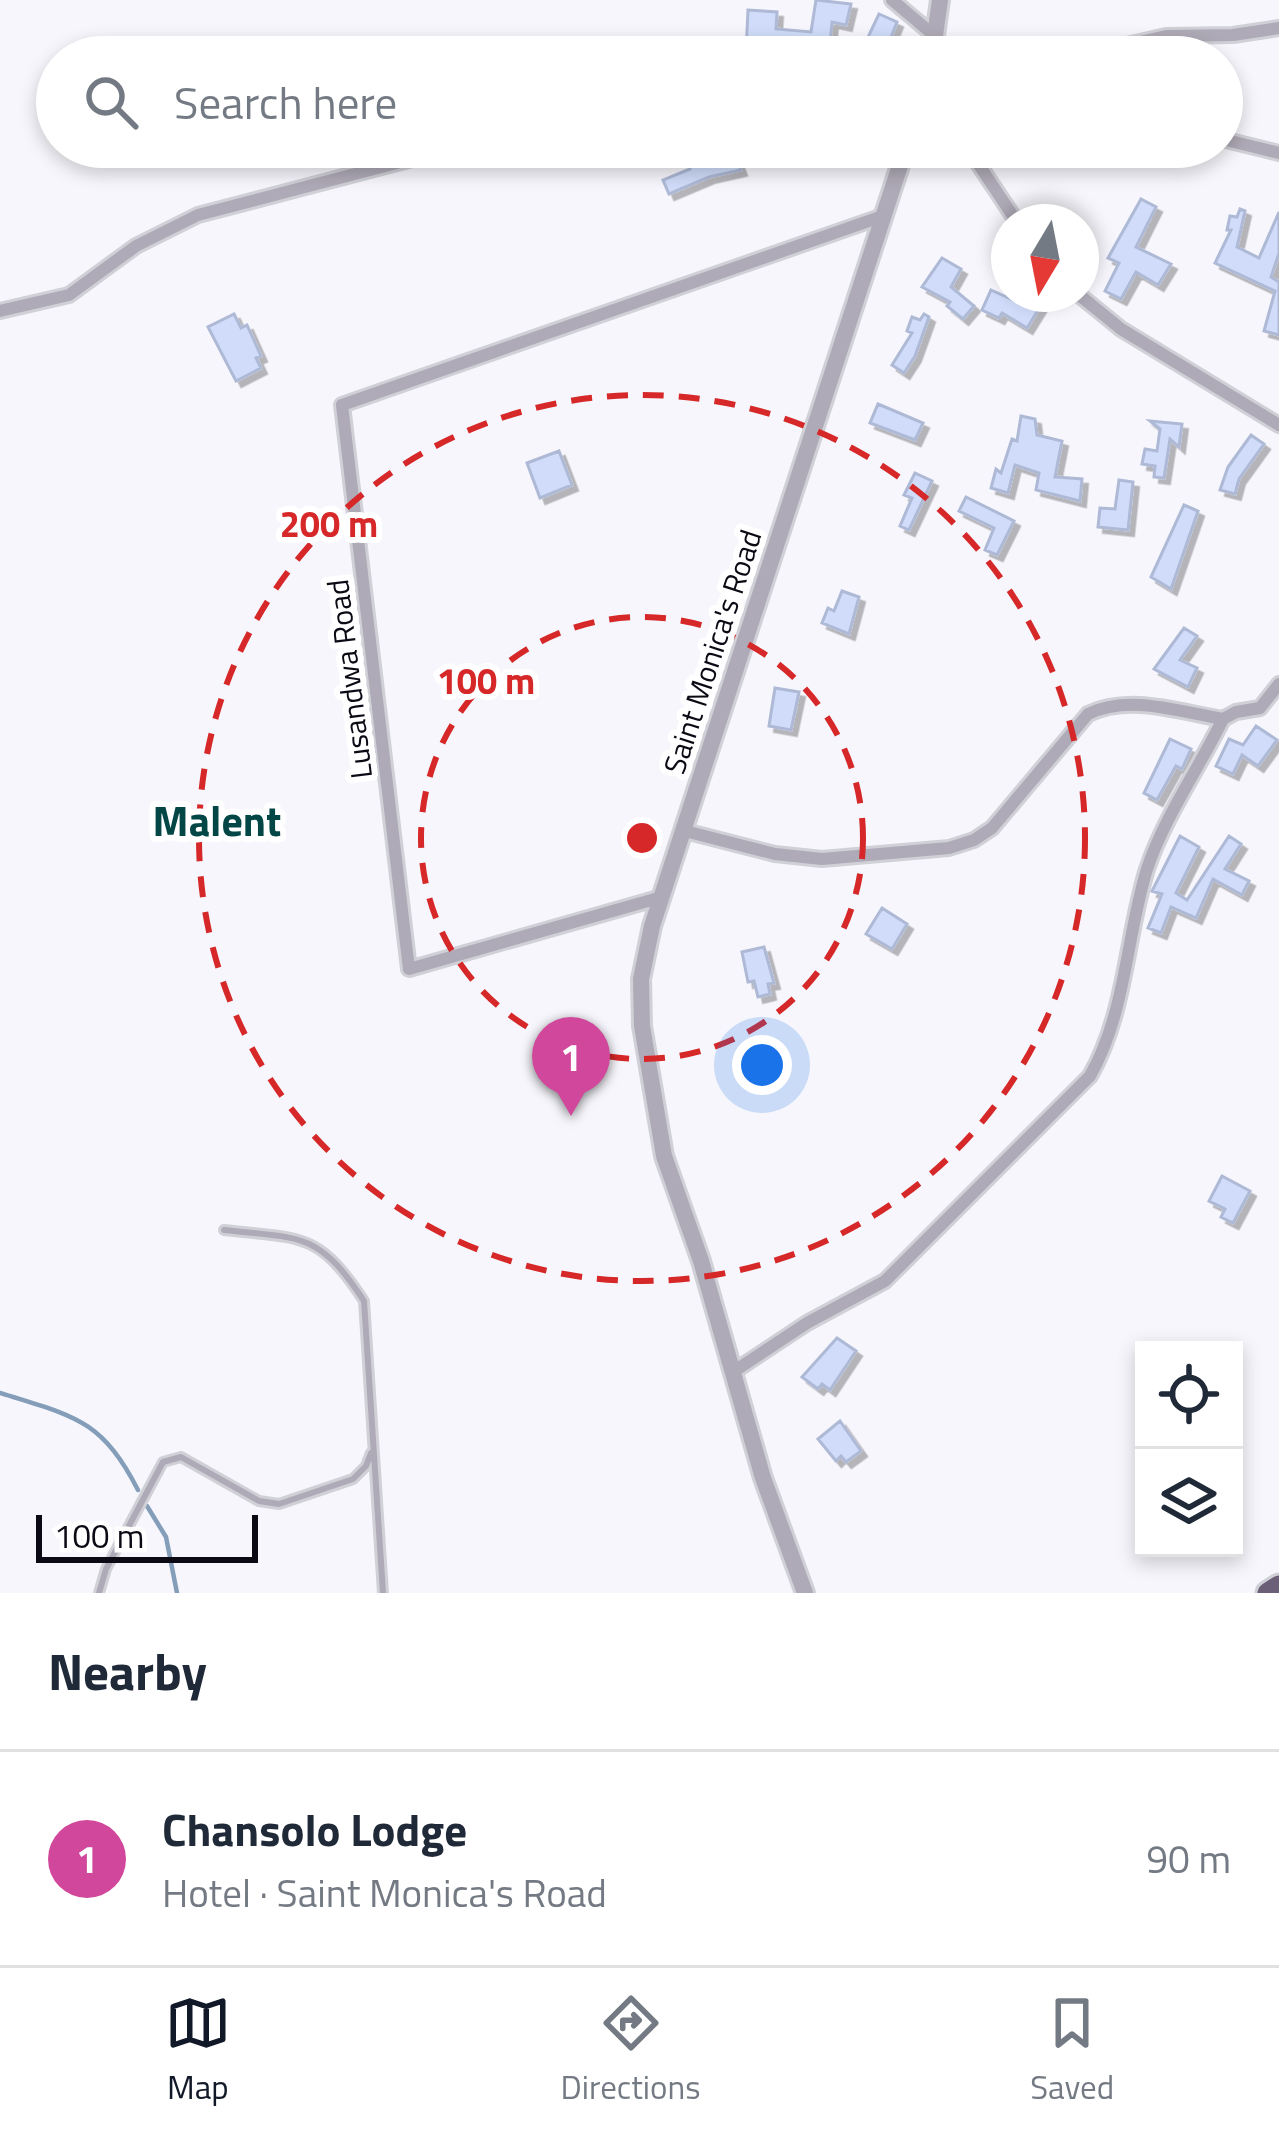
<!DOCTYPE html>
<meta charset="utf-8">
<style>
:root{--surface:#fff;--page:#f6f6f7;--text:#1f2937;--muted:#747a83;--line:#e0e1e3;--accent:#111827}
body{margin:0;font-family:"Titillium Web",sans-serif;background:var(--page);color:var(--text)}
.controls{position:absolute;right:36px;bottom:36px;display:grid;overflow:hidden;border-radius:0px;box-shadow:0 6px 18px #0003}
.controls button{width:108px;height:108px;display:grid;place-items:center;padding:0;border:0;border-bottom:3px solid var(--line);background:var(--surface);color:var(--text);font:60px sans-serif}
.compass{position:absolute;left:991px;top:204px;width:108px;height:108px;border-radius:50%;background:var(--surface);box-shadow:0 6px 18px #0003;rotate:190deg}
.scale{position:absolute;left:36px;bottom:30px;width:222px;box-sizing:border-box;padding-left:12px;border:6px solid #0b0a14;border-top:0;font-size:33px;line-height:42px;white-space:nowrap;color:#0b0a14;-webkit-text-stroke:9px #fff;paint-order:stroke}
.you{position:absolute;left:762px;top:1065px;width:42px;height:42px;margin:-30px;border:9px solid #fff;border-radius:50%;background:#1a73e8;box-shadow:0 0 0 18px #1a73e833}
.badge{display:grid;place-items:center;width:78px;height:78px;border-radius:50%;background:var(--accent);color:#fff;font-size:39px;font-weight:700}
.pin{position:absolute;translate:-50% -99px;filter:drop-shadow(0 3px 6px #0008)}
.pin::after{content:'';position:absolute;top:63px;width:42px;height:36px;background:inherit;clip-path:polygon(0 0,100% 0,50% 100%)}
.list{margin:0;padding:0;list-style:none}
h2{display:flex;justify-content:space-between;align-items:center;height:156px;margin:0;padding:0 48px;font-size:51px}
h2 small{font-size:39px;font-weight:400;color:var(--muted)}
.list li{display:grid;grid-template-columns:78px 1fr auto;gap:36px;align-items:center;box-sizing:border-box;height:216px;padding:0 48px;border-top:3px solid var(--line)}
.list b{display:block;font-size:45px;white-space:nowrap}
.list p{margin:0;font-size:39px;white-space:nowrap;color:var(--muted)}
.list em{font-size:39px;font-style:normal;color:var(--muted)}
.icon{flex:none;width:66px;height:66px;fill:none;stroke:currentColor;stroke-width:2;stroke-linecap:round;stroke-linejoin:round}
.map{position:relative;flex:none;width:1279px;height:1593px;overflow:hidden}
.search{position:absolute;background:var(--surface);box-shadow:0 6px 18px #0003;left:36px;right:36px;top:36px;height:132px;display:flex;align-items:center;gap:30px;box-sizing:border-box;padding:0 42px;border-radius:66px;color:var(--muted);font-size:45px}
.sheet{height:372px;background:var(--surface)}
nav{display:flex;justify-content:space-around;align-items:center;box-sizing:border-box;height:168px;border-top:3px solid var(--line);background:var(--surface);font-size:33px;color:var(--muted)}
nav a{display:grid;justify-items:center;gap:6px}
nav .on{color:var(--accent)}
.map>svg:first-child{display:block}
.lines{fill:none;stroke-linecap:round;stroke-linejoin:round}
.stream{stroke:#849eba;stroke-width:4.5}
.building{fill:#d0dcf9;stroke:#aeb9d6;stroke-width:3;filter:url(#shadow)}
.service-casing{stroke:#d0d0d7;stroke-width:12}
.minor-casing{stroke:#d0d0d7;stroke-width:18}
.tertiary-casing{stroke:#d0d0d7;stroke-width:22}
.trunk-casing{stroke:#d0d0d7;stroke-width:27}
.service{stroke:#afaab7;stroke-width:6}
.minor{stroke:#afaab7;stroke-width:12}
.tertiary{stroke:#afaab7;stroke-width:16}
.trunk{stroke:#6a5f76;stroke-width:21}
.ring{fill:none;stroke:#d62828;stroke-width:6;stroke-dasharray:21 15}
.labels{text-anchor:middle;stroke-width:12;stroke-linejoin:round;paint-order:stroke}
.street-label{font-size:30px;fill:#0b0a14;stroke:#fff}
.district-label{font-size:42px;font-weight:bold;fill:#024645;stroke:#fff}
.centre{fill:#d62828;stroke:#fff;stroke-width:6}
.ring-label{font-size:36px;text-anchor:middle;font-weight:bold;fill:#d62828;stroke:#fff;stroke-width:12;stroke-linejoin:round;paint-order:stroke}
</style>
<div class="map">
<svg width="1279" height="1593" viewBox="0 0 1279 1593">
<defs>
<filter id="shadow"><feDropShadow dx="5.5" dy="5.5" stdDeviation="0" flood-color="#0004"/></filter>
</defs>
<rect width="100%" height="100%" fill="#f6f6fc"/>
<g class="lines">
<!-- stream -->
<path class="stream" d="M0,1393c73,23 101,25 138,97
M147,1506l19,31 11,56"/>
</g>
<!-- building -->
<path class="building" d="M816,0l35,4 -5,21 -14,-3 -2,21 -5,-1 -2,15 -77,-5 2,-42 29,2 -1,17 35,3z
M879,14l18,8 -14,35h-14l-9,-3z
M685,147h47l9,23 -32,7 -40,17 -6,-14 27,-11z
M1141,199l15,8 -20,40 35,17 -13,21 -22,-13 -15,27 -16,-8 14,-28 -11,-5z
M1240,209l5,2 -8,36 22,11 20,-46v41l-8,24 8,5v53l-15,-4 11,-40 -60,-28 16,-33h-4l3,-14 7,1z
M942,258l19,11 -10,18 23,19 -11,13 -16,-13 3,-4 -28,-15z
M991,290l31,14 10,-10h16l-21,34 -25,-15 -3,5 -17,-8z
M234,314l7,14 6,-3 14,31 -5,2 5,10 -25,13 -28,-54z
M924,314l5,3 -14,39 -11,17 -12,-8 20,-32 -5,-2 5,-14 8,3z
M878,404l45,19 -8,17 -45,-17z
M1021,416l14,3 2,16 25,6 -7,36 27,2 -2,22 -44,-11 3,-17 -24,-8 -7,28 -17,-5 5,-19 5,4 11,-34 5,2z
M1150,421l32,3 -3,23 -9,-8 -6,39 -10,-1 1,-11 -13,-2 3,-15 12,2 3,-22z
M1251,435l13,9 -25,35 -4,15 -15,-4 8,-23z
M559,451l13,34 -32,13 -13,-35z
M915,473l17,8 -23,49 -9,-4 12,-28 -8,-3z
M1119,480l14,2 -5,48 -30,-3 2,-19 15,1z
M966,497l48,24 -17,34 -12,-5 9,-22 -35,-17z
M1184,505l14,6 -27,78 -20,-12z
M842,591l17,6 -10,37 -27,-11 6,-15 6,3z
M1184,628l13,8 -17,24 17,8 -9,19 -34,-18z
M775,688l24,4 -8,38 -22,-4z
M1256,726l21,14 -19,26 -16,-11 -9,19 -17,-8 13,-27 14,6z
M1170,739l21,10 -9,20 -6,-3 -19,34 -13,-7z
M1180,836l19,11 -23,46 11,7 42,-64 12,8 -16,25 24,12 -7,14 -29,-16 -17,39 -25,-11 -10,26 -13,-5 14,-34 -10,-3z
M882,908l25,16 -15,25 -26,-15z
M764,947l10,36 -6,1 2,10 -12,3 -4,-16 -6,1 -6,-30z
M1222,1176l28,15 -17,32 -12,-6 4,-8 -16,-8z
M837,1338l19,13 -26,39 -8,-6 -4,5 -16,-12z
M840,1421l21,30 -15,11 -5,-6 -5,5 -18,-22z"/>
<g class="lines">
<defs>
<path id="service" d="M224,1230c78,9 94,1 140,71l19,292
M99,1593l7,-24 57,-107 18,-5 78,44 20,3 74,-25 13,-13 5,-13"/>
<path id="minor" d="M892,0l44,37
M1075,57l91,-21 67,-1 46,-7
M1222,139l57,14
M967,147l50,75
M1078,294l43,35 158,96
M0,311l69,-16 67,-49 62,-31 260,-68
M685,831l90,23 47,5 127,-11 25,-8 18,-12 96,-114c42,-20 91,-2 135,5
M662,897l-253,72 -67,-564 541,-189
M733,1372l74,-49 78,-42 205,-205c36,-63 36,-139 57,-207 17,-51 52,-101 76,-150l13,-7 24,-4 19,-24"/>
<path id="tertiary" d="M932,57l8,-57
M805,1593l-42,-115 -62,-217 -37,-105 -22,-130 -1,-47 11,-53 254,-779"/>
<path id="trunk" d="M1268,1593l11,-7"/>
</defs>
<!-- service casing -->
<use href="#service" class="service-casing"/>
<!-- minor casing -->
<use href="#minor" class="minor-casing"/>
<!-- tertiary casing -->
<use href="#tertiary" class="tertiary-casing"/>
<!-- trunk casing -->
<use href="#trunk" class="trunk-casing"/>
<!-- service -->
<use href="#service" class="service"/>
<!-- minor -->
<use href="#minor" class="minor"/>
<!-- tertiary -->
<use href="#tertiary" class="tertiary"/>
<!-- trunk -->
<use href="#trunk" class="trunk"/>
</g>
<!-- distance rings -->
<g class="ring">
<circle cx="642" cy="838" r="221"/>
<circle cx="642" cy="838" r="443"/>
</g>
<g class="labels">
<!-- street labels -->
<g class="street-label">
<text transform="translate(713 652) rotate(-72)" y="10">Saint Monica's Road</text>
<text transform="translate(350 679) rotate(-97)" y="10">Lusandwa Road</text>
</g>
<!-- district labels -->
<g class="district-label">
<text x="217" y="836">Malent</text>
</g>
</g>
<circle cx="642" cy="838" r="18" class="centre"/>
<g class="ring-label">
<text x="329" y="537">200 m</text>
<text x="486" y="694">100 m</text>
</g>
</svg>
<div class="controls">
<button><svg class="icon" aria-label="locate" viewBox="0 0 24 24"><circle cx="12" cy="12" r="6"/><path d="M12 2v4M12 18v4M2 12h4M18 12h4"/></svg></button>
<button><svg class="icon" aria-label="layers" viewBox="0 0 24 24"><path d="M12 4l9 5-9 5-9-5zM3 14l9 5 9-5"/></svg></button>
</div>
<svg class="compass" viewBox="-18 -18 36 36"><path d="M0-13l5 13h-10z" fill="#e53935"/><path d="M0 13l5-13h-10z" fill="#747a83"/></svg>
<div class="scale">100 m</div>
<div class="you"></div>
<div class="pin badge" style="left:571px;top:1116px;background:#d1479c">1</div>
<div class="search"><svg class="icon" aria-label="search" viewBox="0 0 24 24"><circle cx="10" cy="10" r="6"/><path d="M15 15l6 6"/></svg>Search here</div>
</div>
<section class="sheet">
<h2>Nearby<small></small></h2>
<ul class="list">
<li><span class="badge" style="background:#d1479c">1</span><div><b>Chansolo Lodge</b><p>Hotel · Saint Monica's Road</p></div><em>90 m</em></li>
</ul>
</section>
<nav>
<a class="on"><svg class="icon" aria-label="map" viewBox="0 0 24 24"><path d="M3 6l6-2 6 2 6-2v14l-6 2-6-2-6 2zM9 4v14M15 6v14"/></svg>Map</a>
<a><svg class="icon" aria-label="directions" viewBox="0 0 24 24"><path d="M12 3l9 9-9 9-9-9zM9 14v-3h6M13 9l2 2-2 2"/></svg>Directions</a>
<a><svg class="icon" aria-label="saved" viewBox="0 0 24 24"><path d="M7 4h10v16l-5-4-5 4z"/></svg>Saved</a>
</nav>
